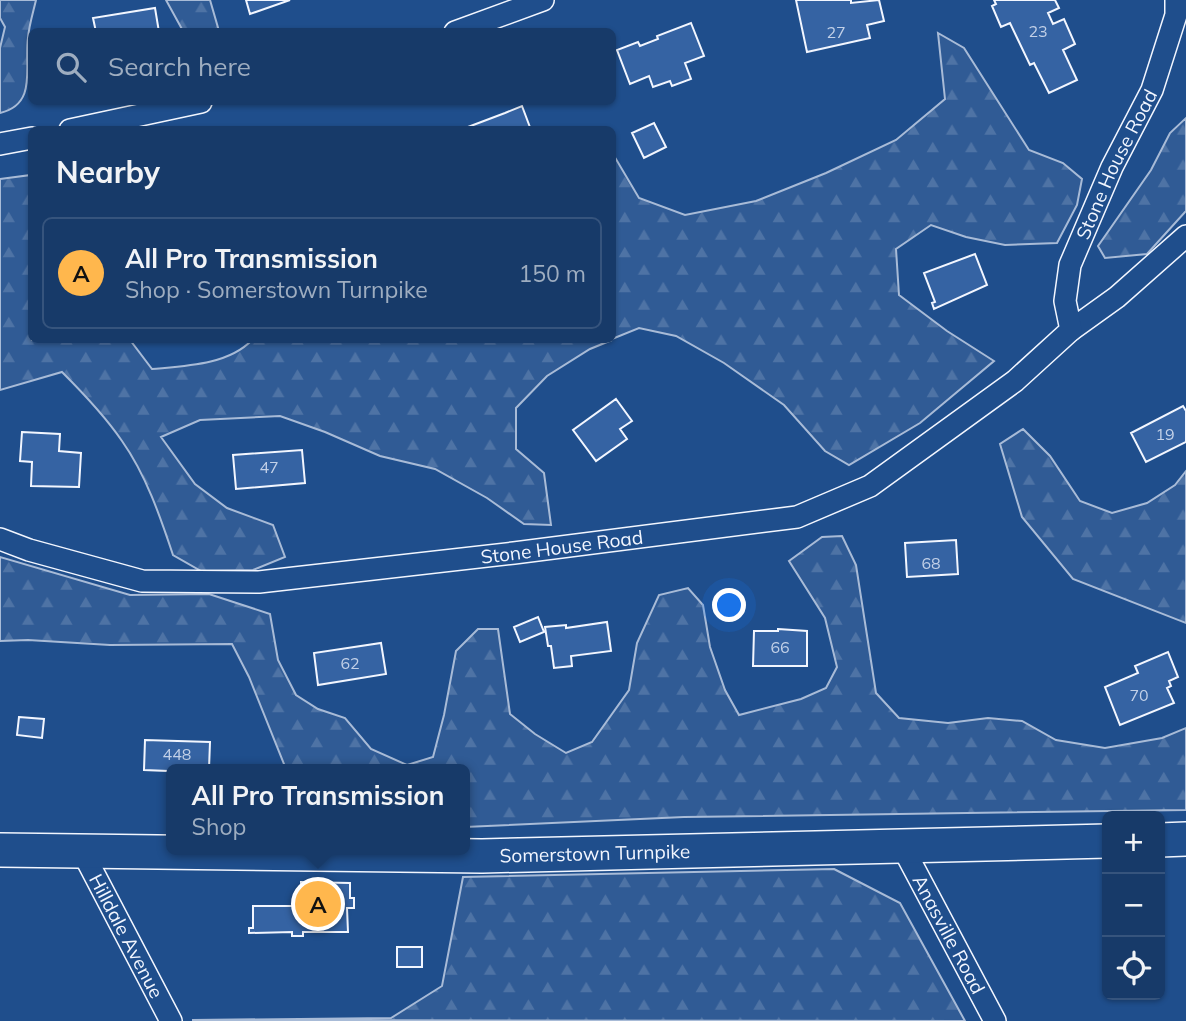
<!DOCTYPE html>
<meta charset="utf-8">
<style>
:root{--surface:#173a69;--page:#20416f;--text:#f1f3f6;--muted:#9eadc0;--line:#36547d;--accent:#ffb74d}
body{margin:0;font-family:Mulish,sans-serif;background:var(--page);color:var(--text)}
.controls{position:absolute;right:21px;bottom:21px;display:grid;overflow:hidden;border-radius:10px;box-shadow:0 2px 5px #0004}
.controls button{width:63px;height:63px;display:grid;place-items:center;padding:0;border:0;border-bottom:2px solid var(--line);background:var(--surface);color:var(--text);font:35px sans-serif}
.you{position:absolute;left:730px;top:606px;width:24px;height:24px;margin:-18px;border:5px solid #fff;border-radius:50%;background:#1a73e8;box-shadow:0 0 0 10px #1a73e833}
.badge{display:grid;place-items:center;width:46px;height:46px;border-radius:50%;background:var(--accent);color:#111;font-size:23px;font-weight:700}
.pin{position:absolute;translate:-50% -50%;border:4px solid #fff;box-shadow:0 2px 7px #0006}
.popup{position:absolute;left:166px;top:764px;width:304px;height:91px;box-sizing:border-box;display:grid;place-content:center;border-radius:10px;background:var(--surface);filter:drop-shadow(0 2px 5px #0005);font-size:23px;white-space:nowrap;color:var(--muted)}
.popup b{font-size:26px;color:var(--text)}
.popup::after{content:'';position:absolute;left:50%;top:100%;margin-left:-14px;border:14px solid transparent;border-top-color:var(--surface)}
.list{margin:0;padding:0;list-style:none}
h2{display:flex;justify-content:space-between;align-items:center;height:91px;margin:0;padding:0 28px;font-size:30px}
h2 small{font-size:23px;font-weight:400;color:var(--muted)}
.list li{display:grid;grid-template-columns:46px 1fr auto;gap:21px;align-items:center;box-sizing:border-box;height:112px;margin:0 14px 14px;padding:0 14px;border:2px solid var(--line);border-radius:10px}
.list b{display:block;font-size:26px;white-space:nowrap}
.list p{margin:0;font-size:23px;white-space:nowrap;color:var(--muted)}
.list em{font-size:23px;font-style:normal;color:var(--muted)}
.icon{flex:none;width:38px;height:38px;fill:none;stroke:currentColor;stroke-width:2;stroke-linecap:round;stroke-linejoin:round}
.map{position:relative;flex:none;width:1186px;height:1021px;overflow:hidden}
.search{position:absolute;background:var(--surface);box-shadow:0 2px 5px #0004;left:28px;top:28px;width:588px;height:77px;display:flex;align-items:center;gap:18px;box-sizing:border-box;padding:0 24px;border-radius:10px;color:var(--muted);font-size:26px}
.panel{position:absolute;background:var(--surface);box-shadow:0 2px 5px #0004;left:28px;top:126px;width:588px;height:217px;border-radius:10px}
.map>svg:first-child{display:block}
.forest{fill:url(#forest-firs);stroke:#a8bbd7;stroke-width:2}
.building{fill:#3563a3;stroke:#f2f6ff;stroke-width:2}
.lines{fill:none;stroke-linecap:round;stroke-linejoin:round}
.minor-casing{stroke:#f2f6ff;stroke-width:24}
.primary-casing{stroke:#f2f6ff;stroke-width:36}
.minor{stroke:#1f4e8c;stroke-width:21}
.primary{stroke:#1f4e8c;stroke-width:33}
.labels{text-anchor:middle;stroke-width:5;stroke-linejoin:round;paint-order:stroke}
.number-label{font-size:16px;fill:#c3d1e8}
.street-label{font-size:19px;fill:#f2f6ff;stroke:#1f4e8c}
</style>
<div class="map">
<svg width="1186" height="1021" viewBox="0 0 1186 1021">
<defs>
<pattern id="forest-firs" width="22" height="20" patternUnits="userSpaceOnUse" patternTransform="scale(1.75)"><rect width="22" height="20" fill="#305b95"/><path d="M5 1l3.5 6h-7zM16 11l3.5 6h-7z" fill="#4e73a5"/></pattern>
</defs>
<rect width="100%" height="100%" fill="#1f4e8c"/>
<!-- forest -->
<path class="forest" d="M0,0h36c-3,13 -7,25 -8,38 -4,29 10,66 -28,75v-65l5,-21 -5,-9z
M166,0h44l9,31h-36z
M938,33l26,15 65,102 34,13 19,16 -5,26 -20,38 -52,2 -39,-8 -35,-12 -35,24 3,46 48,36 47,30 -74,62 -71,42 -24,-14 -41,-46 -60,-42 -48,-27 -37,-8 -27,11 1,-185 26,44 46,17 71,-14 70,-28 70,-33 49,-41z
M1186,118v93l-39,43 -42,4 -7,-12 53,-76 19,-37z
M31,175l1,165h98l22,29c33,-3 76,-4 100,-29h360l-22,9 -43,27 -31,32v41l28,24 7,52 -27,-1 -37,-26 -52,-29 -55,-13 -55,-24 -45,-16 -80,4 -39,17 34,47 32,24 46,17 12,32 -32,13 -52,1 -28,-16c-13,-39 -27,-80 -51,-114 -17,-25 -38,-47 -60,-69l-62,18v-211z
M1023,429l27,27 30,45 32,12 35,-10 28,-18 11,-14v152l-113,-44 -51,-62 -22,-73z
M842,536l14,29 20,128 23,25 49,5 40,-5 34,3 34,19 49,8 57,-10 24,-10v82l-502,7 -219,10v-58h-179l-37,-92 -17,-33 -122,1 -82,-5 -28,1v-84l130,38 79,-1 61,20 8,46 18,35 22,14 27,9 26,31 36,16 26,-8 11,-42 12,-64 22,-22h20l12,85 25,20 31,19 26,-11 37,-52 8,-47 22,-48 29,-7 15,17 7,42 15,43 14,25 62,-16 25,-11 11,-21 -12,-49 -36,-57 33,-24z
M834,869l66,34 65,118 -773,-1 199,-2 51,-32 21,-109z"/>
<!-- building -->
<path class="building" d="M246,0h44l-40,14z
M796,0h55v3l28,-3 5,21 -17,4 3,13 -63,14z
M994,0h61l4,8 -11,5 5,11 11,-5 11,25 -12,6 14,30 -28,13 -15,-30 -4,2 -20,-42 -9,4 -9,-21 4,-2z
M155,8l4,24h-63l-3,-14z
M691,23l13,33 -19,7 6,16 -19,7 -2,-5 -17,6 -4,-11 -19,8 -13,-34 21,-8 2,4 18,-7 -1,-3z
M522,106l9,24h-71l45,-17z
M654,123l12,24 -22,11 -12,-25z
M975,254l12,31 -53,24 -2,-6 3,-1 -11,-29z
M616,399l16,22 -12,8 7,10 -31,22 -23,-31z
M1183,406l3,5v31l-40,20 -15,-29z
M22,432l38,2 -1,17 22,2 -2,34 -48,-1 1,-24 -12,-1z
M302,450l3,33 -69,6 -3,-34z
M956,540l2,34 -51,3 -2,-34z
M538,617l6,15 -24,10 -6,-15z
M607,622l4,29 -40,5 1,10 -18,2 -3,-22h-3l-3,-19 21,-2v3z
M778,629l29,2v35h-54l1,-35h24z
M381,643l5,31 -68,11 -4,-32z
M1168,652l10,25 -9,4 2,5 -4,2 7,15 -54,22 -15,-38 33,-14 -3,-7z
M19,717l25,2 -2,19 -25,-3z
M145,740l65,2 -1,27h-38v6l-3,-1v-3l-24,-1z
M301,882l49,1v15h4v10h-7l1,24h-45v4h-11v-4l-43,1v-5h4v-22h48z
M397,947h25v20h-25z"/>
<g class="lines">
<defs>
<g id="minor">
<path d="M455,32l88,-32"/>
<path d="M70,130l131,-28"/>
<path d="M0,144l32,-6"/>
<path d="M1071,330l46,-33 69,-61"/>
<path id="s1" d="M0,539l29,11 113,31 117,1 255,-29 283,-36 73,-31 145,-105 56,-51 -6,-29 5,-36 42,-98 40,-77 24,-75v-15"/>
<path id="s2" d="M902,846l93,175"/>
<path id="s3" d="M82,851l89,170"/>
</g>
<g id="primary">
<path d="M1160,840l26,-1"/>
<path id="s4" d="M0,850l482,6 625,-15"/>
</g>
</defs>
<!-- minor casing -->
<use href="#minor" class="minor-casing"/>
<!-- primary casing -->
<use href="#primary" class="primary-casing"/>
<!-- minor -->
<use href="#minor" class="minor"/>
<!-- primary -->
<use href="#primary" class="primary"/>
</g>
<g class="labels">
<!-- number labels -->
<g class="number-label">
<text x="1038" y="37">23</text>
<text x="836" y="38">27</text>
<text x="1165" y="440">19</text>
<text x="269" y="473">47</text>
<text x="931" y="569">68</text>
<text x="780" y="653">66</text>
<text x="350" y="669">62</text>
<text x="1139" y="701">70</text>
<text x="177" y="760">448</text>
</g>
<!-- street labels -->
<g class="street-label">
<text dy="7" stroke="none"><textPath href="#s1" startOffset="1318">Stone House Road</textPath></text>
<text dy="7" stroke="none"><textPath href="#s1" startOffset="570">Stone House Road</textPath></text>
<text dy="7" stroke="none"><textPath href="#s4" startOffset="595">Somerstown Turnpike</textPath></text>
<text dy="7" stroke="none"><textPath href="#s2" startOffset="100">Anasville Road</textPath></text>
<text dy="7" stroke="none"><textPath href="#s3" startOffset="96">Hilldale Avenue</textPath></text>
</g>
</g>
</svg>
<div class="controls">
<button>+</button>
<button>−</button>
<button><svg class="icon" aria-label="locate" viewBox="0 0 24 24"><circle cx="12" cy="12" r="6"/><path d="M12 2v4M12 18v4M2 12h4M18 12h4"/></svg></button>
</div>
<div class="you"></div>
<div class="pin badge" style="left:318px;top:904px">A</div>
<div class="popup"><b>All Pro Transmission</b>Shop</div>
<div class="search"><svg class="icon" aria-label="search" viewBox="0 0 24 24"><circle cx="10" cy="10" r="6"/><path d="M15 15l6 6"/></svg>Search here</div>
<section class="panel">
<h2>Nearby<small></small></h2>
<ul class="list">
<li><span class="badge">A</span><div><b>All Pro Transmission</b><p>Shop · Somerstown Turnpike</p></div><em>150 m</em></li>
</ul>
</section>
</div>
